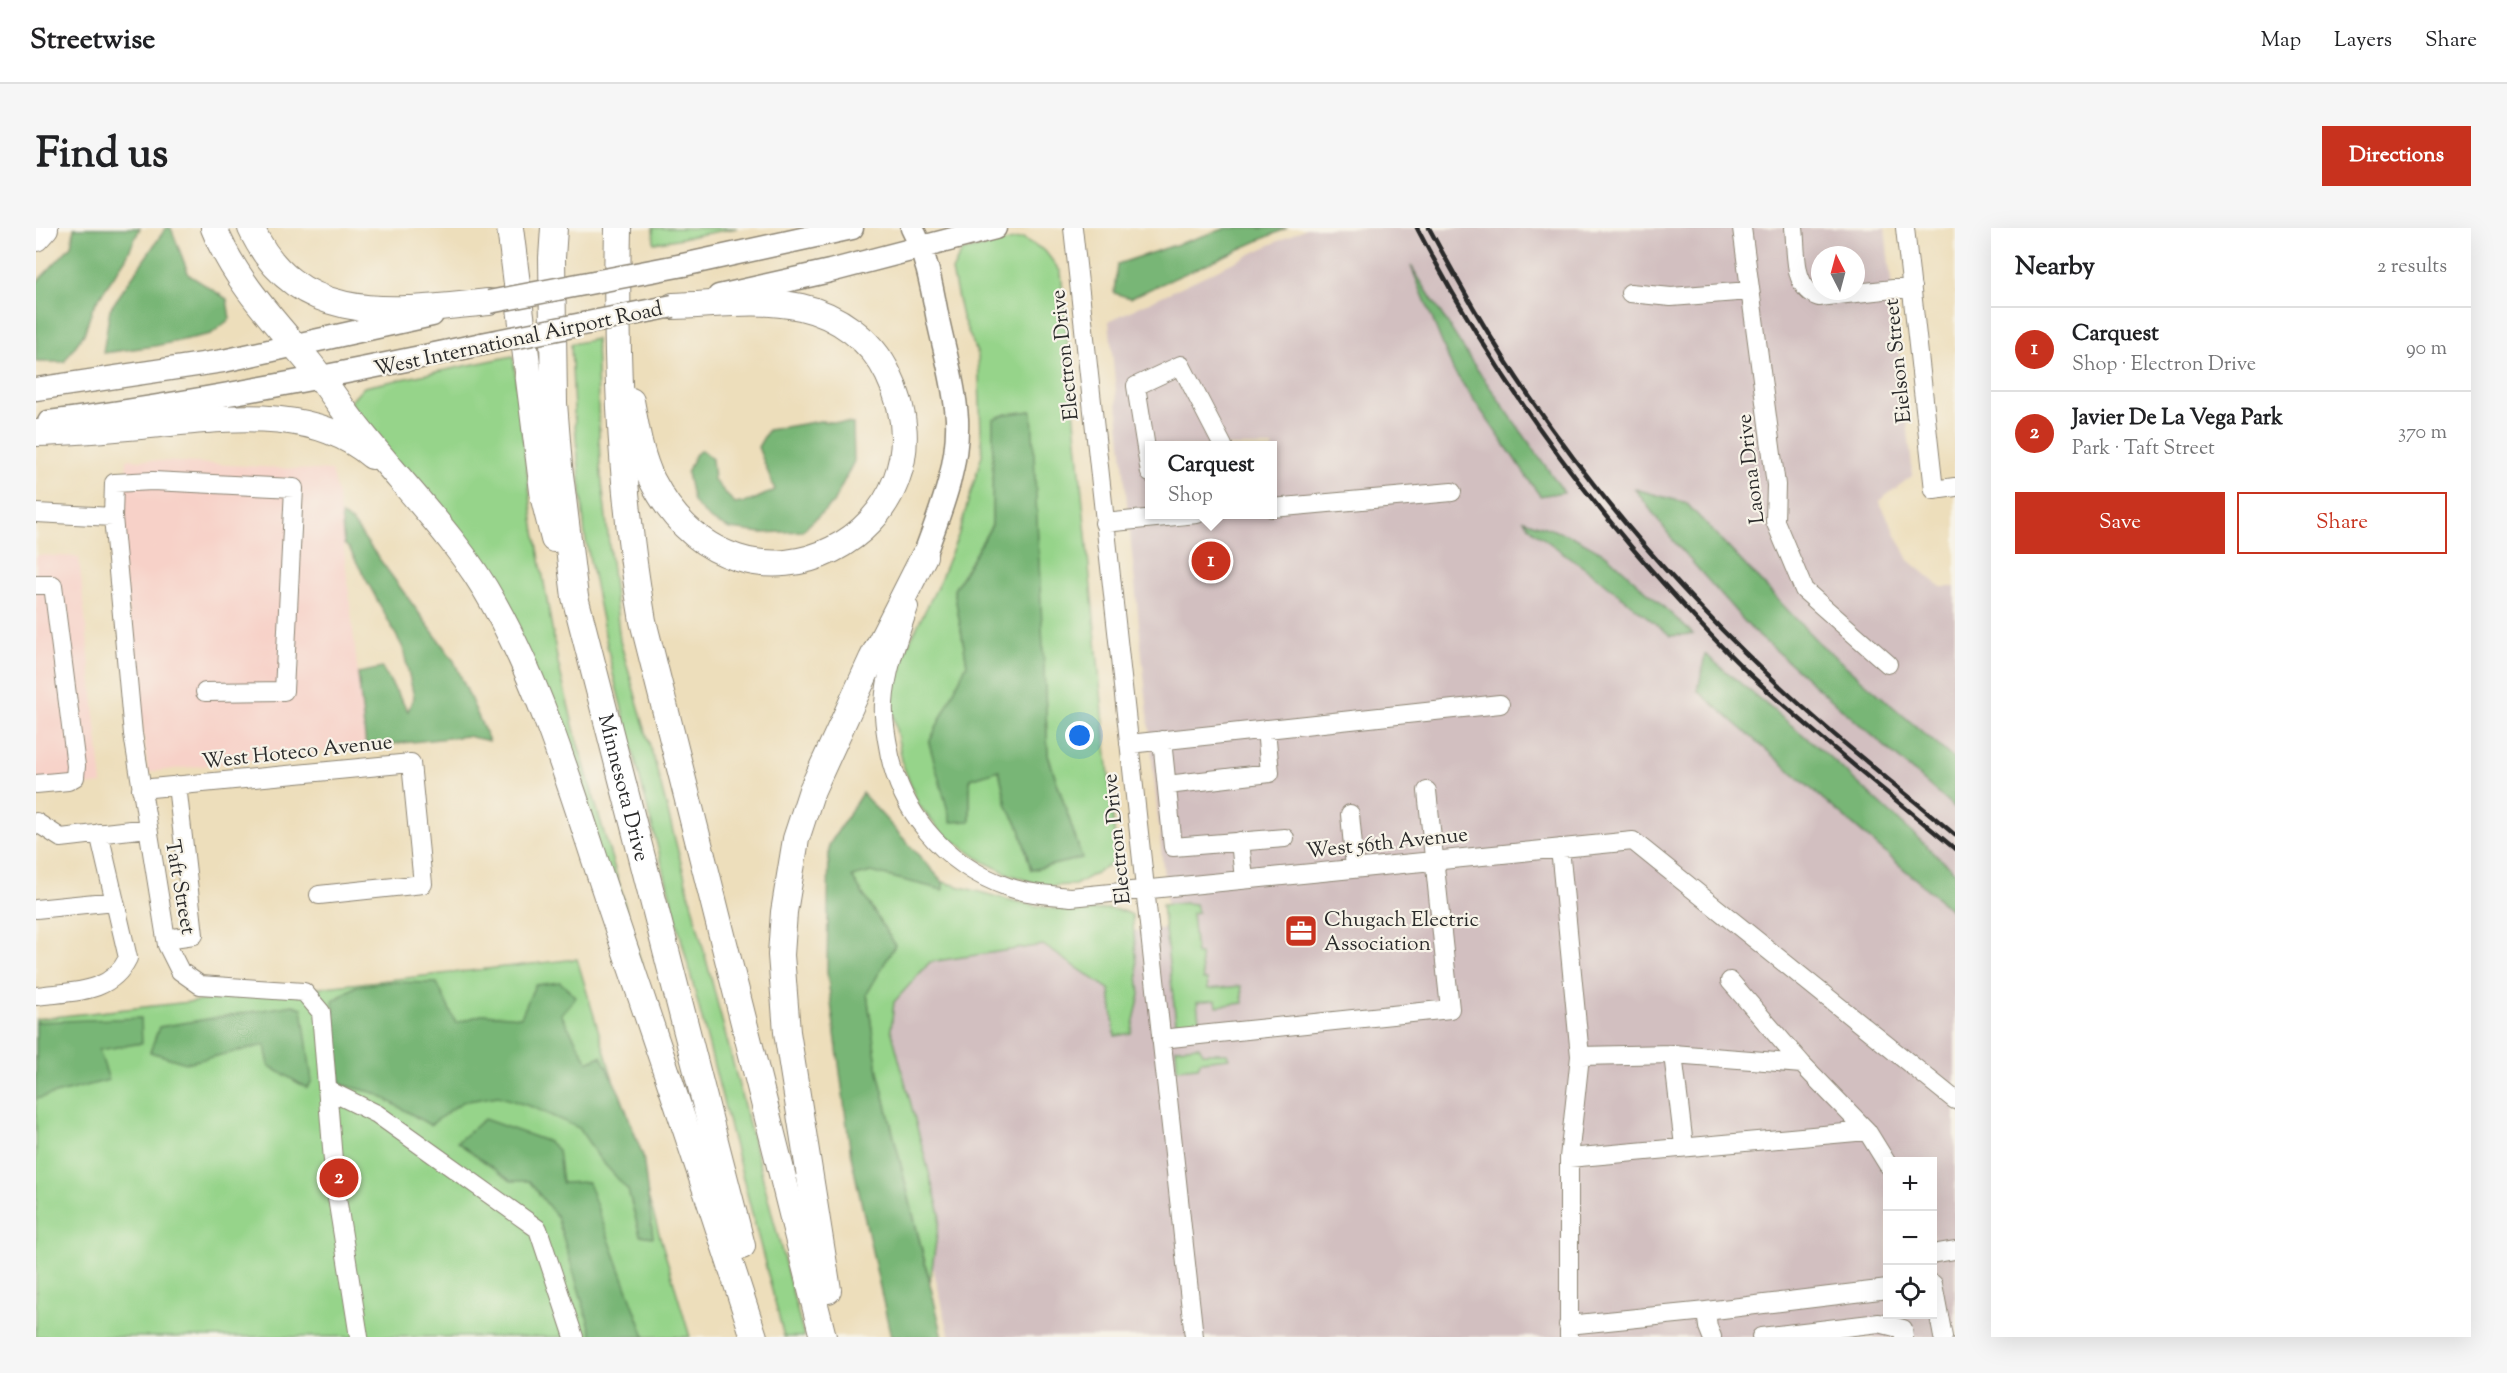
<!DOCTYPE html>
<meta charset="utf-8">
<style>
:root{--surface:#fff;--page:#f6f6f6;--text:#202124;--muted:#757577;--line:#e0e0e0;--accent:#c8321e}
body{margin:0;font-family:"Sorts Mill Goudy",serif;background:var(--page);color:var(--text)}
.controls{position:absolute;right:18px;bottom:18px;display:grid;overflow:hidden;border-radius:0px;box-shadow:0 6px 24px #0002}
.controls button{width:54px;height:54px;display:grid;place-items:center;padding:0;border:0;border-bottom:2px solid var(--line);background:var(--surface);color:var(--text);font:30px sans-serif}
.compass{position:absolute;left:1775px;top:18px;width:54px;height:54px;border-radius:50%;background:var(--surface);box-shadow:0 6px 24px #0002;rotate:354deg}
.you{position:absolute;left:1044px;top:508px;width:21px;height:21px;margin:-15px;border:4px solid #fff;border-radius:50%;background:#1a73e8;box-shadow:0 0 0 9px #1a73e833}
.badge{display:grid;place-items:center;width:39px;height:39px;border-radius:50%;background:var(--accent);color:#fff;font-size:20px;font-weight:700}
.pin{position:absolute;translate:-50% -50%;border:3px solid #fff;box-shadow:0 2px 6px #0006}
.popup{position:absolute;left:1109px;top:213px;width:132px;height:78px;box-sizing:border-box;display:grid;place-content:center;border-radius:0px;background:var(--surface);filter:drop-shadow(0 2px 4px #0005);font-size:20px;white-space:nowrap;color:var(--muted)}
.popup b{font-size:22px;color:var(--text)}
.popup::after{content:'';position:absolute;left:50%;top:100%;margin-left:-12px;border:12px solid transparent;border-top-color:var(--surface)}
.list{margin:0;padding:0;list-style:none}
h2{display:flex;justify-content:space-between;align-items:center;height:78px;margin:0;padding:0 24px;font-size:26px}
h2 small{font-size:20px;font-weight:400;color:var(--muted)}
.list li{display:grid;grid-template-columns:39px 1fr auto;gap:18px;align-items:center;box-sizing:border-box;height:84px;padding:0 24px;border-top:2px solid var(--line)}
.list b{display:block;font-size:22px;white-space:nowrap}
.list p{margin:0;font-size:20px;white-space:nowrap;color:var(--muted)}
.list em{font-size:20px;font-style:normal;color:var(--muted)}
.actions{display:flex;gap:12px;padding:18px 24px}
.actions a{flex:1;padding:14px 0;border:2px solid var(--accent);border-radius:0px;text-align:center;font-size:21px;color:var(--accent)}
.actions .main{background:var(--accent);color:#fff}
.icon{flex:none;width:33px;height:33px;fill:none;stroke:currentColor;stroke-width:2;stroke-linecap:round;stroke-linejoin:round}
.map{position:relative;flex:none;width:1919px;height:1109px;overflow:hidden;border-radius:0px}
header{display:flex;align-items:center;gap:36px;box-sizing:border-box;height:84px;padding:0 30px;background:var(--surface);border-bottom:2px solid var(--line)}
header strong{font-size:28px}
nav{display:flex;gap:33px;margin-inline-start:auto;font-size:21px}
.intro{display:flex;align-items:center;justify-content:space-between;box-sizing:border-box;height:144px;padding:0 36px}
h1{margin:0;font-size:42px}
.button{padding:15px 27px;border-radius:0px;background:var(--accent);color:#fff;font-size:21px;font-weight:700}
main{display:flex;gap:36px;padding:0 36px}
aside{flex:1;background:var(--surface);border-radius:0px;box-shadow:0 6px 24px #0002}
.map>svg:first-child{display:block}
.built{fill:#f7d1c8}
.industrial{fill:#d2bfc0;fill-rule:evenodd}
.green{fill:#96d48a;stroke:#60805a;stroke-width:1.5;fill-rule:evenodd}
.forest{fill:#78b676;stroke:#527050;stroke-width:1.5}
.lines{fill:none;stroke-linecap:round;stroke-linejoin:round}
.minor-casing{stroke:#8c8473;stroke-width:20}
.major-casing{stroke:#8c8473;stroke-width:25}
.highway-casing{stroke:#8c8473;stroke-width:28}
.minor{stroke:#fff;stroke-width:18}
.major{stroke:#fff;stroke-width:22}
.highway{stroke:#fff;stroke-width:26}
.rail{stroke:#2b2b2b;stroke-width:4.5}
.major-bridge-casing{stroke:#8c8473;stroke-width:25;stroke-linecap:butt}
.major-bridge{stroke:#fff;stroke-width:22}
.labels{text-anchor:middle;stroke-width:4.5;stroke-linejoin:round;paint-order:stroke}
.street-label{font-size:21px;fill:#2b2b2b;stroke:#f7f3e8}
.poi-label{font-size:21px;fill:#2b2b2b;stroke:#f7f3e8;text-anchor:start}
</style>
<header>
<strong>Streetwise</strong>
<nav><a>Map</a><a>Layers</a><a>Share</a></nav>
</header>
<div class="intro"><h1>Find us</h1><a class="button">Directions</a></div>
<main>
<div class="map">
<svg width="1919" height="1109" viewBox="0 0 1919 1109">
<rect width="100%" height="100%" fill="#f7f3e8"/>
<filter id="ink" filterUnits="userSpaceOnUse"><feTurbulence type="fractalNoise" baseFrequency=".0167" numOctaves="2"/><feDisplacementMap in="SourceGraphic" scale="12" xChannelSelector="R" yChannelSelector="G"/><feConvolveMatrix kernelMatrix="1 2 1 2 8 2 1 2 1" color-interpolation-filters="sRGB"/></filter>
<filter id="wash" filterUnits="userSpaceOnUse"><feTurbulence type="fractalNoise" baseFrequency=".008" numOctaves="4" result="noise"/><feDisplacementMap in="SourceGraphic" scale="24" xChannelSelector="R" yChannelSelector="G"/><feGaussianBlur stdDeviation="1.35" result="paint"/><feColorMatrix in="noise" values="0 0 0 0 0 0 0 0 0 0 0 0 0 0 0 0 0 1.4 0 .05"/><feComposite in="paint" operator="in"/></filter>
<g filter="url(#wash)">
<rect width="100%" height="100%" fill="#eddebb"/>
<!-- built -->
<path class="built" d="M91,231l204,12 7,25 28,251 -218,25 -27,-217z
M0,327l43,2 23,227 -66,8z"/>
<!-- industrial -->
<path class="industrial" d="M1270,0h579l28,247 -34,26 30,59 32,27h14v750h-1005l-78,-320 44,-61 129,-17 124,-11 -60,-607zM1784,27h36v36h-36zM1114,218h122v68h-122zM1852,934h44v152h-44z"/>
<!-- green -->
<path class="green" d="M617,0h84l-83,15z
M987,10l22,13 16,21 54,568 -2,23 -38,22 -31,1 -33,-11 -27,-13 -43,-30 -23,-28 -15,-39 -14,-72 14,-38 35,-70 20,-49 24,-81 -4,-100 -16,-38 -10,-46 10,-20zM995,183l17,344 34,103 -51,12 -11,-41 -13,-23 -8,-36 -29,9v42l-41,-78 38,-79 -13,-74 38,-65 1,-106z
M560,111l4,126 20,176 38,133 146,563h-20l-171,-663 -28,-138 -11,-124 -3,-68z
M477,128l20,164 25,143 19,78 41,139 35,129 -121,-343 -182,-264 14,-15z
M835,644l71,17 1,-7c42,11 88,26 131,29 23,2 35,-8 58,4l8,80 -9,38 -16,3 -5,-46 -67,-45 -113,17 -36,40 -3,27 49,185 -10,68 -52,-210 -11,-79 28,-48 -43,-68z
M1150,675l9,1 3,8 -6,1 4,41h4l3,26h4l1,9 33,-3 2,17 -26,3 -1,-6 -19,2 3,26 -23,2 -15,-125z
M541,731l113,378h-654v-318z
M1163,818l4,7h24l2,5 -28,3 -3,6 -21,2 -1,-21z"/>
<!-- forest -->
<path class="forest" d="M38,0h66l-14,30 -33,49 -9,27 -20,28h-28v-79l35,-37z
M130,0h5l18,47 38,24 3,20 -19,15 -56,12 -52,7 7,-44z
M1191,0h60l-157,70 -16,-5 3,-29z
M1375,38l61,96 92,130 -24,4 -87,-126z
M996,183l16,344 34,103 -51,12 -11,-41 -13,-23 -8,-36 -29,9v42l-19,1 -22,-79 38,-79 -13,-74 38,-65 1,-106 13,-5z
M784,193l33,3 1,37 -21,42 -31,28 -40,2 -32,-4 -19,-9 -18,-18 -6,-29 7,-17 7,-6 11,9 2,21 21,24 16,-3 24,-11 -17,-43 10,-17z
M1599,261l51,14 132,139 137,118v48l-202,-177 -77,-87z
M305,287l12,8 101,138 35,80 -22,-5 -101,11 -8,-74 24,-5 26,43 6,-14 -11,-49 -54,-100 -5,-4z
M1488,292l50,17 33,18 86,79 -22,2 -70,-56 -68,-49z
M1669,426l119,98 131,120v41l-257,-222z
M826,565l81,89v8l-72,-18 -19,5 43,68 -28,49 11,78 65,265h-52l-40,-181 -24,-184 2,-127z
M353,754l48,1 19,40 28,-9 37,3 14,-32 25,-3 16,15 -15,17 27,48 13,-6 19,38 23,62 10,81 -13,-2 -12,-45 -29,-32 -20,-30 -47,-21 -34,-11 -36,6 -32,23 -55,-32 -35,-9 -7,-83 23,-15z
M257,777l9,3 10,73 -5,7 -38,-22 -4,-21 -79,18 -36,-11 9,-25z
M105,790l1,25 -43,7 10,30 -73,19v-77z
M448,891l65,23 9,8 4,33 26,-1 57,155h-52l-36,-120 -28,-36h-18l-54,-39z"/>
</g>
<g filter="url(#ink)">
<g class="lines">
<defs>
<path id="minor" d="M1037,0l121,1109
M1706,0l34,257 -1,36 29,69 84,74
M1758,0c3,25 -2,60 25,69l93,-10
M1869,0l29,262 21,-3
M1594,65l41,4 79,-6
M1114,245l-14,-87 45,-21 42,81
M1236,280l180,-16
M0,285l77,4
M1068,295l93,-9
M0,357h17l23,181 -1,11 -7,4 -32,3
M873,379c-11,32 -23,63 -25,97 -1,12 1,24 3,36 10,69 55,124 121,147 20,7 42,8 63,10l562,-56 322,259
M169,464l79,-1 10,-203 -141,-7 -39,2 -1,34 20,217 34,211 13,26 20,14 104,7 17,20 14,173 24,152
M1126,512l11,107 112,-9
M1093,516l371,-40
M1131,557l103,-12 -4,-44
M105,561l270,-26 12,121 -104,11
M1314,586l5,54
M0,594l25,16 87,-10
M1204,613l4,38
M1524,620l20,208 93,-2 129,10 65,67 21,34
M0,681l79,-8
M130,711l28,-4 -17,-150
M1694,753l72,83
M0,768c36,-5 74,-1 92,-38l-29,-125
M1125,811l289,-30 -23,-218
M1637,826l11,92
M1544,828l-11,102 298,-27
M291,858l5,6 45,22 161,115 36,108
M1533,930v179
M1896,1026l23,-4
M1897,1056l10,53
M1532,1097l138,-14
M1676,1109l-4,-10 -2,-16 182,-22
M1725,1109l118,-14 24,6 1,8"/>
<path id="major" d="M876,0c15,29 20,60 26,92 7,33 17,66 19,99 2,48 -17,93 -33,137
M647,37l169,-37
M683,68l111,-25 165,-43
M0,161l187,-28 209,-46
M13,194c146,-19 289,-47 433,-78"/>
<g id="highway">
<path d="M178,0c19,50 59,92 93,132 19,23 34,48 53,71 45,57 99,109 134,173 52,93 81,198 115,298 49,145 99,290 145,435"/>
<path d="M215,0c46,101 147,83 238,74"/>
<path d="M474,0l34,271 10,40"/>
<path id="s1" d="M518,0l-2,30 2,145 5,63 16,131 167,649"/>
<path d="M582,0c-3,132 2,263 25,393l180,716"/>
<path d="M0,10l9,-10"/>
<path d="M595,173c5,26 9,55 21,79 89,172 313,49 236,-106 -16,-34 -51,-59 -87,-67 -42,-9 -86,-2 -128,-1"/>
<path d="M0,205c41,-1 83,-5 124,-9 69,-6 154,-18 212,32"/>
<path d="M792,1062l-41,-258 -6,-77 3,-43 12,-73 16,-49 60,-131 52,-103"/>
</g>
</defs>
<!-- minor casing -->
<use href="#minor" class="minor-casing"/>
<!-- major casing -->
<use href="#major" class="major-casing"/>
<!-- highway casing -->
<use href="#highway" class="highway-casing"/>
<!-- minor -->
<use href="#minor" class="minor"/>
<!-- major -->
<use href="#major" class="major"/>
<!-- highway -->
<use href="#highway" class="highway"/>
<!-- rail -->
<path class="rail" d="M1381,0c69,132 153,253 253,363 28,31 57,63 88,91 63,58 131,112 197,167
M1393,0c31,57 63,115 100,168 68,100 149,193 236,276 60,58 126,109 190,163"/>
<defs>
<path id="major-bridge" d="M453,74l194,-37
M446,116l191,-38"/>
</defs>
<!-- major-bridge casing -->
<use href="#major-bridge" class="major-bridge-casing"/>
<!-- major-bridge -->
<use href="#major-bridge" class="major-bridge"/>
</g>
</g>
<!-- icons -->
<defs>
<symbol id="office-square" viewBox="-11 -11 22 22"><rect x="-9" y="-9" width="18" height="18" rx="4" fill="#c8321e" stroke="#f7f3e8"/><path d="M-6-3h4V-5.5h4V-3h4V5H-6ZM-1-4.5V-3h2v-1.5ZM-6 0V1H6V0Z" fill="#fff"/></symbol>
</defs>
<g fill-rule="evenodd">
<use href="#office-square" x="1246" y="684" width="38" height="38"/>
</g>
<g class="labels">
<!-- street labels -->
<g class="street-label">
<text transform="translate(482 110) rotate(-12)" y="7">West International Airport Road</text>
<text transform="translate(1028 127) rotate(-96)" y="7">Electron Drive</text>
<text transform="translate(1861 133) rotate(-96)" y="7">Eielson Street</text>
<text transform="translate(1714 241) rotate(-97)" y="7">Laona Drive</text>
<text transform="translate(261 523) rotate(-6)" y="7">West Hoteco Avenue</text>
<text dy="7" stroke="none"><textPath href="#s1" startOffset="567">Minnesota Drive</textPath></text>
<text transform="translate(1080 611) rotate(-96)" y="7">Electron Drive</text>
<text transform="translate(1351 614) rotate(-6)" y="7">West 56th Avenue</text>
<text transform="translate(145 659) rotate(80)" y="7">Taft Street</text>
</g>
<!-- poi labels -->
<g class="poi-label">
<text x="1288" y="698">Chugach Electric<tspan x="1288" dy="24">Association</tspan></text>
</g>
</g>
</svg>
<div class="controls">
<button>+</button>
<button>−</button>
<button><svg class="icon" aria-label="locate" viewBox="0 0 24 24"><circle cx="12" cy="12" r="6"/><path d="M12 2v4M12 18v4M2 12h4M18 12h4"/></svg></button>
</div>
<svg class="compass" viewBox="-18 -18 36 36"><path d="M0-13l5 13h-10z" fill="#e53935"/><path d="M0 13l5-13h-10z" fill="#757577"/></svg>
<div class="you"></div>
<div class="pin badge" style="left:1175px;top:333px">1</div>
<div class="popup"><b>Carquest</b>Shop</div>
<div class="pin badge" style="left:303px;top:950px">2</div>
</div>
<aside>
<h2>Nearby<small>2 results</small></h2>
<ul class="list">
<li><span class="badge">1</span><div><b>Carquest</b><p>Shop · Electron Drive</p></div><em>90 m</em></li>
<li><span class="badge">2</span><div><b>Javier De La Vega Park</b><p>Park · Taft Street</p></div><em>370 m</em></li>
</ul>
<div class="actions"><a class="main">Save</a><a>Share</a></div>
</aside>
</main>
